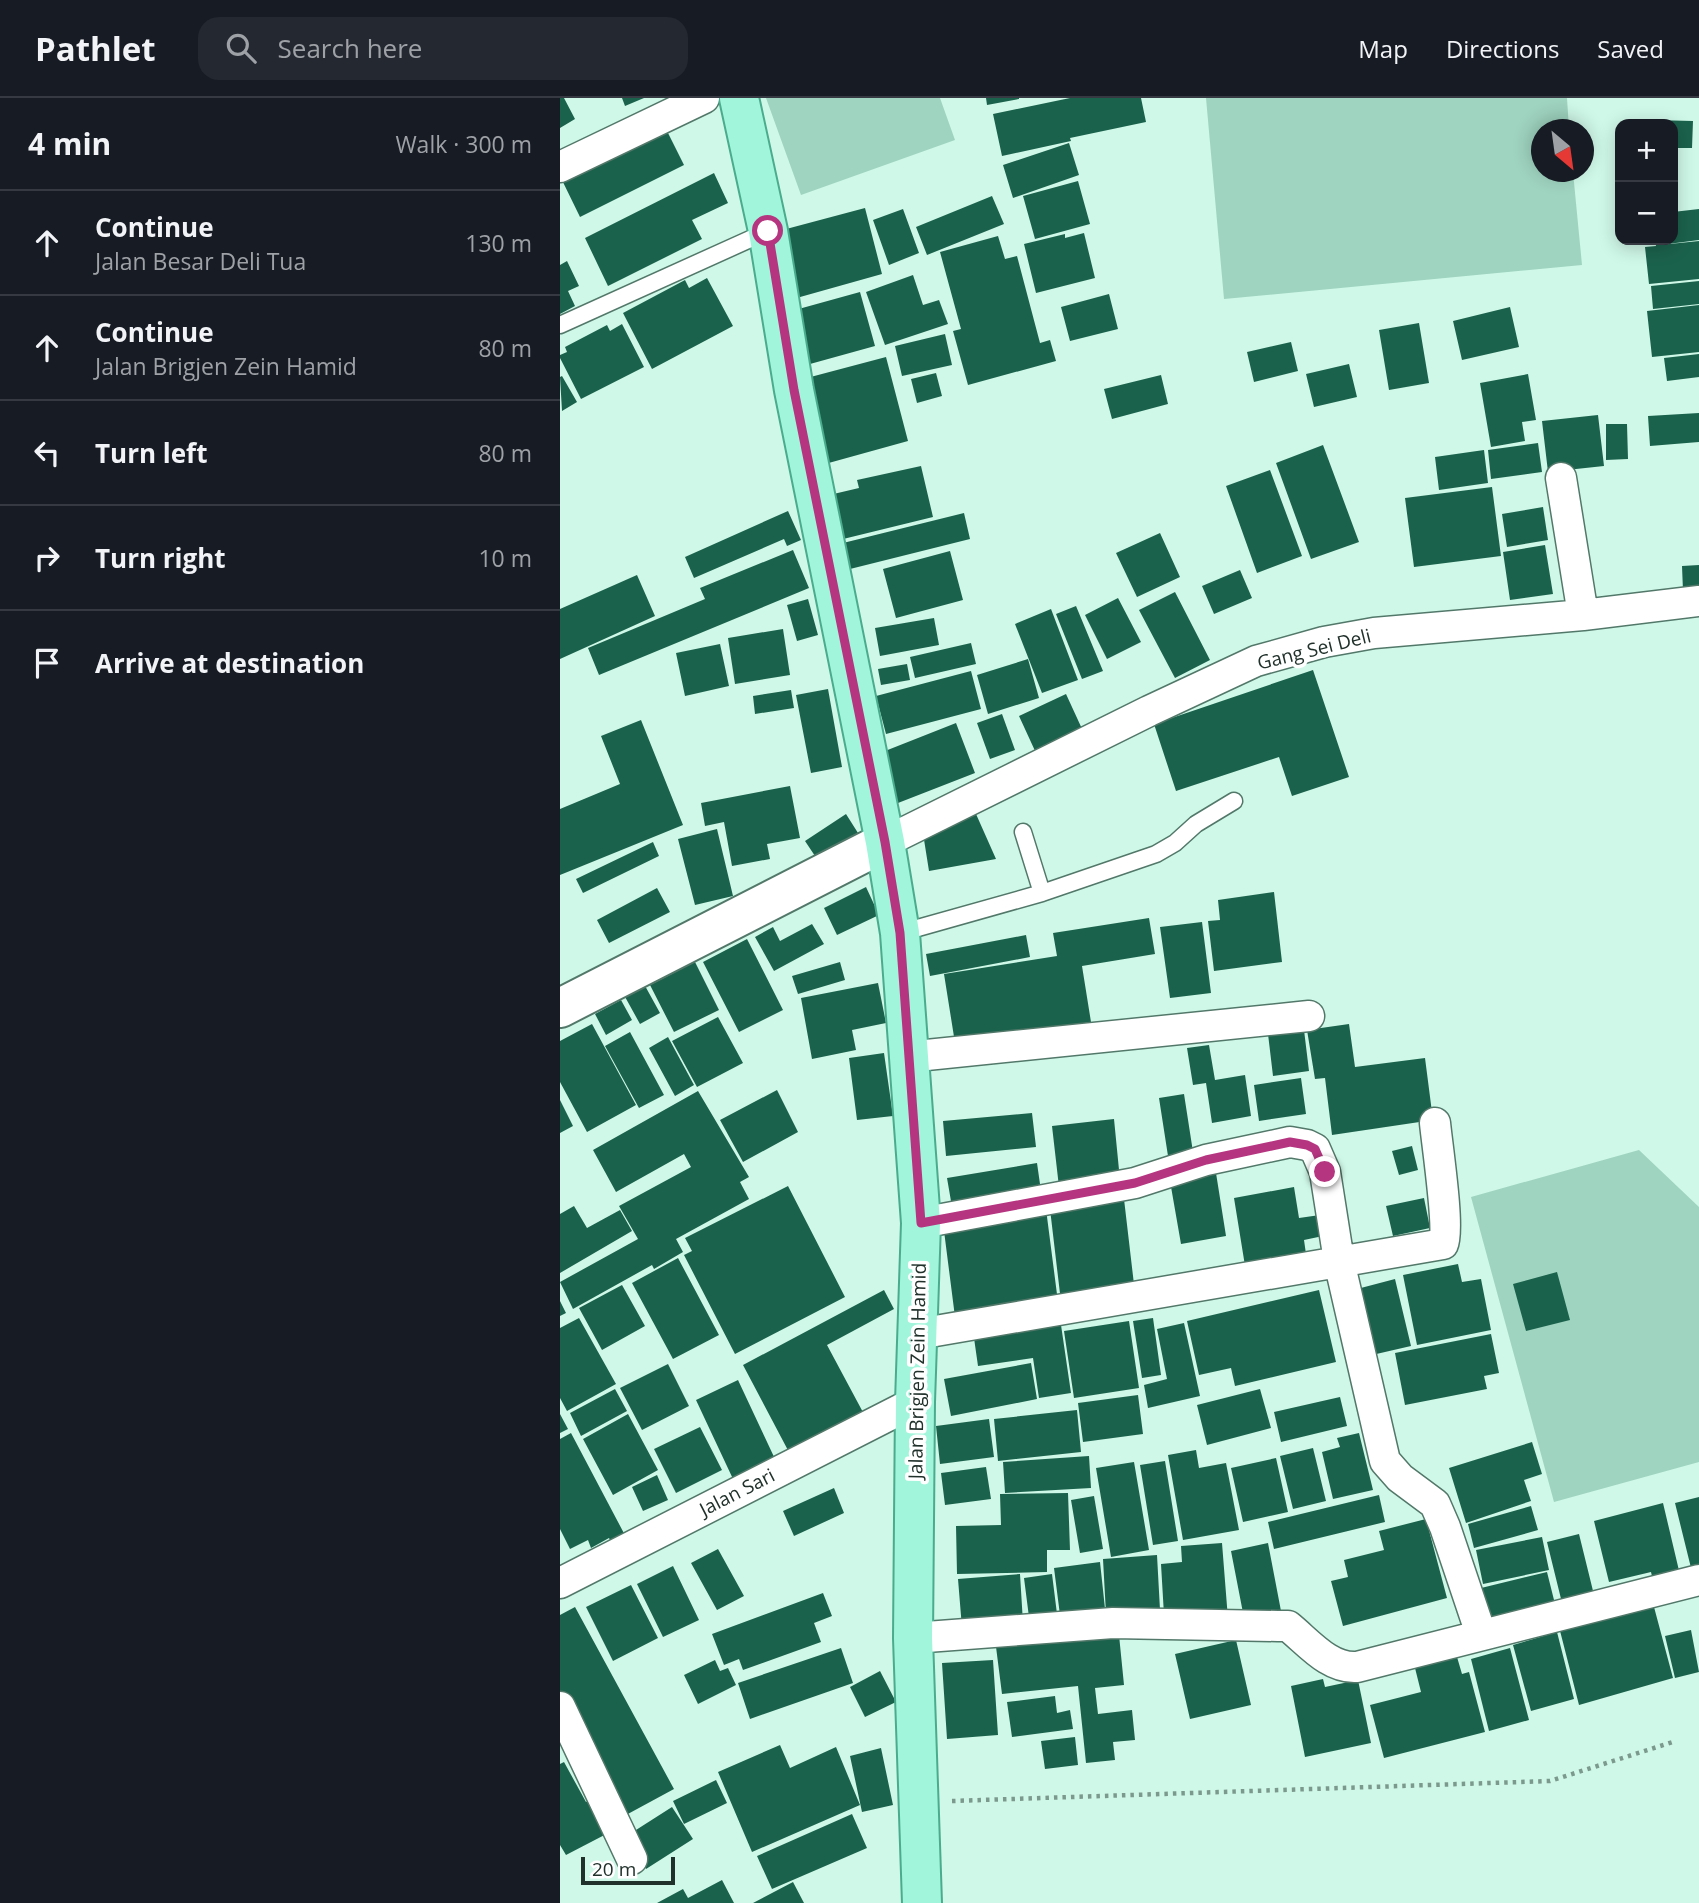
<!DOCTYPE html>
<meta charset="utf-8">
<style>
:root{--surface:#171b24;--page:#242831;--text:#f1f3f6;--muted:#9ea1a6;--line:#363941}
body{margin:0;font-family:"Open Sans",sans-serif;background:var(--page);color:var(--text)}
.controls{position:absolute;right:21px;top:21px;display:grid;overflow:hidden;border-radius:14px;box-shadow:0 4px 18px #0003}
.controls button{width:63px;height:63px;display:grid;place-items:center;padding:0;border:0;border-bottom:2px solid var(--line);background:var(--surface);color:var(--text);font:35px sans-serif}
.compass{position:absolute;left:971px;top:21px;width:63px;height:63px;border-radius:50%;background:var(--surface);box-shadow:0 4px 18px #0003;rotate:151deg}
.scale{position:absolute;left:21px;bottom:18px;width:94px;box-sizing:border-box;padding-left:7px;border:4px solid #20302a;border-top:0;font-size:19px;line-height:24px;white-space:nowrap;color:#20302a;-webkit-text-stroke:5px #fff;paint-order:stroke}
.stop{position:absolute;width:21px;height:21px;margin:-16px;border:5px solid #b63580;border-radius:50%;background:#fff}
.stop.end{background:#b63580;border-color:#fff;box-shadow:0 2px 7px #0008}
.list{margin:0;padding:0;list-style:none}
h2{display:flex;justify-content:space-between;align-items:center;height:91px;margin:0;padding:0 28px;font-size:30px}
h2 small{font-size:23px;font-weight:400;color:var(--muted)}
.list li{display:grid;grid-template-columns:46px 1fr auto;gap:21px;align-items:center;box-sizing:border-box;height:105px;padding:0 28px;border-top:2px solid var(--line)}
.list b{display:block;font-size:26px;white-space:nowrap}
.list p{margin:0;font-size:23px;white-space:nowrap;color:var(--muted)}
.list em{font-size:23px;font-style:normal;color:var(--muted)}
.icon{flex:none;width:38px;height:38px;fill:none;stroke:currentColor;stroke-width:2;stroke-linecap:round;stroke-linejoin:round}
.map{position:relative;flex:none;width:1139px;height:1805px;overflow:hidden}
header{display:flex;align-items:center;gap:42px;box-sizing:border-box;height:98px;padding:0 35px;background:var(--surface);border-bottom:2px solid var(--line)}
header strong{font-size:33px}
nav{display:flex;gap:38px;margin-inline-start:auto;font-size:24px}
.search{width:490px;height:63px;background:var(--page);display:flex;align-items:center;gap:18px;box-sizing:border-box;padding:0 24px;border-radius:21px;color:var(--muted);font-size:26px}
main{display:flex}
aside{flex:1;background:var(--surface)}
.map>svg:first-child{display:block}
.green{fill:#9fd4c0}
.building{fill:#1b624c}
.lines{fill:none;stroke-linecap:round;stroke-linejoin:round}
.lane-casing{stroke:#52786a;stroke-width:19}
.street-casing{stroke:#52786a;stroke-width:33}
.secondary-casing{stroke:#52786a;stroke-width:42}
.primary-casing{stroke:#4aac8d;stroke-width:42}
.path{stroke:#7c998e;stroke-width:4.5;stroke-dasharray:3.5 5;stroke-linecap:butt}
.lane{stroke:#fff;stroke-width:16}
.street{stroke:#fff;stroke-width:30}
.secondary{stroke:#fff;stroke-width:38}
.primary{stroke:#a0f5da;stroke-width:38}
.route{stroke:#b63580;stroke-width:9}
.labels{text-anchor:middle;stroke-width:7;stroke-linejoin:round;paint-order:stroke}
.street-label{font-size:19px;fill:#20302a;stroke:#fff}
</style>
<header>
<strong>Pathlet</strong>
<div class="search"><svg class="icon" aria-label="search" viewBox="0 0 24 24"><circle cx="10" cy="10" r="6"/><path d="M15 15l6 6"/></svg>Search here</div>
<nav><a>Map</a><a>Directions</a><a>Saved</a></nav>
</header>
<main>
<aside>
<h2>4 min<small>Walk · 300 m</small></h2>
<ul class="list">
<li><svg class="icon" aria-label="ahead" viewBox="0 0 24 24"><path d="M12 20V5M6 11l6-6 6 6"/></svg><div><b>Continue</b><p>Jalan Besar Deli Tua</p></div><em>130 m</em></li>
<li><svg class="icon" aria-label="ahead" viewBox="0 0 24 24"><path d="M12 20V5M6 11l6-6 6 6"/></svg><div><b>Continue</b><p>Jalan Brigjen Zein Hamid</p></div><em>80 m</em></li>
<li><svg class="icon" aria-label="left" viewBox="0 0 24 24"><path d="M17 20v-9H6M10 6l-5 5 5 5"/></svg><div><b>Turn left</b></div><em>80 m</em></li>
<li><svg class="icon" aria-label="right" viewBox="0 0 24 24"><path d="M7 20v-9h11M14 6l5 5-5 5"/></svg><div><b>Turn right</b></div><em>10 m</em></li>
<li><svg class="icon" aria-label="arrive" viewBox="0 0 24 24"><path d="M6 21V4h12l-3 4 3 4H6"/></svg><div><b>Arrive at destination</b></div></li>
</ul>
</aside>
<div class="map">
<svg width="1139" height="1805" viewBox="0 0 1139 1805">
<rect width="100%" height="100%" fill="#cff8e8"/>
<!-- green -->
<path class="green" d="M206,0h174l15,42 -154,55z
M646,0h361l2,31 -27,1v42h31l9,93 -358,34z
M1079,1052l60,57v255l-145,40 -83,-305z"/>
<!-- building -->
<path class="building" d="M0,0h4l11,21 -15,9z
M62,0h22l-19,8z
M426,0h33v1l-32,6z
M510,0h71l5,24 -76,16 1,3 -69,15 -9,-42z
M1093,22l40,1 -1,27h-19v-24h-20z
M103,25l21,42 -104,52 -20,-41z
M509,45l10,32 -66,23 -10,-33z
M154,75l14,30 -36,17 10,19 -94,47 -23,-48z
M518,83l12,43 -55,15 -12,-43z
M432,98l12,28 -77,31 -11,-28z
M305,110l17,66 -89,25 -18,-67z
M343,111l16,44 -30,12 -16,-45z
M1139,111v31l-39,5 39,-4v38l-50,5 -4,-37 11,-1 -1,-6h18v-28z
M524,135l11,45 -59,15 -12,-49 41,-10v4z
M438,138l7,23 12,-3 23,87 10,-3 6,21 -88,24 -15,-54 8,-2 -21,-77z
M7,163l12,25 -11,5 7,15 -15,8v-49z
M353,177l10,30 16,-5 9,24 -63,21 -19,-53z
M147,180l26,48 -81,43 -29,-56 62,-33 4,8z
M1139,183v23l-46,5 -2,-23z
M300,194l15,54 -65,18 -15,-54z
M549,196l9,35 -48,12 -9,-34z
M1139,207v47l-47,5 -5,-46z
M950,209l9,40 -57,13 -9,-39z
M859,225l10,60 -40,7 -10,-60z
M62,226l22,43 -63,32 -21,-41v-3l7,-3 -2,-5 42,-22 3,6z
M385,236l7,31 -50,11 -7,-30z
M731,244l7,29 -44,11 -7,-30z
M1139,256v23l-32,4 -3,-23z
M326,259l22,84 -83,23 -22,-85z
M789,266l8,33 -43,10 -8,-33z
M376,275l6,23 -25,7 -6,-24z
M968,276l8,46 -14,2 3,19 -34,6 -11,-64z
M601,277l7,29 -56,15 -8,-30z
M2,278l15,26 -15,9 -2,-34z
M1139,315v29l-49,4 -2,-30z
M1038,317l6,51 -56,6 -6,-51z
M1046,326h21l1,35 -22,1z
M978,345l4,29 -51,7 -3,-29z
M763,347l36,97 -48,17 -35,-96z
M924,352l4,33 -49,7 -4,-33z
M361,368l12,51 -98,24 -10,-45 34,-8 -2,-8z
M710,372l32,86 -45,17 -31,-87z
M932,389l9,69 -87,11 -9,-69z
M983,409l5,33 -41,7 -5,-33z
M228,413l13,29 -14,6 -3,-7 -90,39 -9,-21z
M404,415l6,26 -124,31 -7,-26z
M600,435l20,44 -43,20 -21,-44z
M985,447l8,49 -43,6 -7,-48z
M233,452l16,38 -210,87 -11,-27 117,-49 -5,-11z
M390,453l13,49 -67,18 -13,-49z
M1139,467v25l-16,1 -1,-25z
M680,472l12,28 -38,16 -12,-28z
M77,477l18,41 -95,43v-50z
M615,494l35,68 -35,18 -36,-68z
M558,500l23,44 -34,17 -22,-44z
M248,501l10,36 -21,6 -10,-36z
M516,508l27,65 -21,8 -26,-65z
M491,511l27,71 -36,13 -27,-69z
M374,520l5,27 -59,11 -5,-28z
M223,531l7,46 -55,9 -7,-46z
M411,545l5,21 -61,14 -5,-21z
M160,546l9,42 -44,10 -9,-43z
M468,561l11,39 -51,16 -11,-39z
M347,566l3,16 -29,5 -3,-16z
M753,572l36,107 -57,19 -13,-39 -103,34 -22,-67z
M411,573l10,38 -95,25 -10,-38z
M268,591l14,78 -31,6 -15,-78z
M231,592l3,18 -39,6 -2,-18z
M506,596l17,37 -47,22 -17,-37z
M442,616l13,36 -25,9 -13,-36z
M81,622l42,105 -123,50v-66l60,-25 -19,-48z
M396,625l19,50 -77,30 -18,-50z
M230,688l10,52 -33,6 3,15 -38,7 -8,-44 -19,4 -4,-23z
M412,707l24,54 -67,12 -7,-44z
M286,716l12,19 -41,26 -12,-18z
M157,731l16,67 -38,9 -17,-66z
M93,744l6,14 -76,37 -7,-14z
M306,789l13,28 -42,20 -13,-27z
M97,790l13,24 -61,31 -12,-23z
M714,794l8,70 -68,9 -6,-50 12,-1 -2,-20z
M589,820l6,36 -73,12 9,56 -136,21 -11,-69 113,-18 -4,-23z
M642,824l9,71 -41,5 -10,-71z
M252,826l12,20 -50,27 -19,-34 18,-10 7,14z
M466,837l4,22 -100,19 -4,-22z
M187,841l36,71 -44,22 -36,-70z
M135,864l24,48 -45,22 -24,-47z
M280,864l5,18 -47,14 -6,-18z
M318,885l8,40 -34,7 4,20 -44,9 -11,-61z
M84,886l16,29 -20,11 -16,-29z
M61,902l11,20 -26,15 -11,-21z
M158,919l25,46 -46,24 -25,-46z
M32,926l44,81 -49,27 -27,-50v-41z
M789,926l6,43 70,-9 8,62 -101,15 -7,-57 -10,1 -8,-49z
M744,932l5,41 -36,5 -5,-42z
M70,934l34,63 -25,13 -34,-62z
M108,939l26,48 -19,11 -26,-48z
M649,947l6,35 30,-5 6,41 -39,7 -6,-40 -13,2 -6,-37z
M324,955l9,63 -36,4 -8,-62z
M741,980l5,36 -47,7 -5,-36z
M217,992l21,42 -55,30 -23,-42z
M138,993l51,86 -9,5 9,17 -73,40 7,13 -29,17 -2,-4 -79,44 -13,-27 78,-43 -19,-33 72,-39 -7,-13 -68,38 -23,-42z
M624,996l9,58 -25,4 -9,-58z
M0,1002l13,26 -13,7z
M472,1015l4,34 -90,9 -3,-35z
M554,1021l6,61 -61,7 -7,-61z
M852,1048l6,24 -19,5 -7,-24z
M477,1065l4,28 -89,16 -5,-29z
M656,1075l10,63 -45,8 -11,-63z
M228,1088l57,111 -110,57 -51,-99 8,-4 -7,-13z
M734,1089l5,31 21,-3 3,21 -19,4 3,21 -61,11 -12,-74z
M864,1100l6,30 -37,8 -7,-30z
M564,1101l11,94 -74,9 -11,-93z
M14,1108l13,22 33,-18 12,21 -72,42v-59z
M486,1111l12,93 -103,15 -12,-94z
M118,1160l41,77 -46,24 -41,-76z
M898,1166l4,18 19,-3 10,51 -74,15 -14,-70z
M997,1174l13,48 -44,11 -13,-47z
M835,1181l16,67 -39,9 -15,-66z
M62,1187l23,41 -43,24 -23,-42z
M324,1192l10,19 -67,36 38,71 -74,40 -48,-91z
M759,1192l17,72 -101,24 -4,-18 -32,7 -12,-54z
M0,1203l6,12 -6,3z
M19,1220l37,66 -49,27 -7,-13v-70z
M593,1220l8,57 -19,3 -9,-57z
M569,1223l10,67 -65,10 -10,-67z
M624,1225l16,73 -52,12 -4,-23 23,-6 -10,-50z
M501,1227l10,68 -32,5 -6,-40 -55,8 -4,-28z
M931,1236l8,39 -15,3 3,13 -82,16 -10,-52z
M471,1265l6,36 -86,17 -7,-37z
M108,1266l21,42 -47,24 -22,-42z
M178,1282l37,79 -42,20 -37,-79z
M55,1291l12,22 -46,25 -11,-23z
M700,1291l11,39 -64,17 -10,-40z
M578,1297l5,39 -60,8 -5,-39z
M780,1299l7,29 -66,16 -7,-30z
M517,1312l4,42 -83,9 -4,-42z
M0,1316l8,15 -8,4z
M68,1316l30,56 -45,25 -30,-56z
M429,1321l5,38 -54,7 -4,-38z
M140,1329l22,43 -46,23 -22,-44z
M11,1335l56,106 -14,7 -4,-8 -18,10 -3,-8 -18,9 -10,-20v-90z
M799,1335l14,57 -40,9 -11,-47 18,-5 -3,-9z
M972,1344l10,32 -18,6 7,21 -65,22 -17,-55z
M753,1350l13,53 -33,8 -13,-53z
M636,1352l3,18 27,-5 13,67 -56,10 -15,-85z
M529,1358l2,32 -86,5 -2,-31z
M716,1360l12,54 -45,10 -12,-54z
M605,1363l13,80 -25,4 -13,-80z
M574,1364l15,88 -38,7 -15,-89z
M426,1369l5,32 -46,6 -4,-32z
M97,1377l11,25 -25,11 -11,-24z
M274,1390l10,25 -50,23 -11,-25z
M508,1395l2,57h-23v22l-90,2 -1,-48 45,-1 -1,-31z
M819,1397l6,27 -111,27 -6,-27z
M534,1398l9,53 -23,4 -9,-53z
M1139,1399v73l-7,2 -17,-69z
M1103,1405l18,76 -27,6 -3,-13 -42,10 -15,-61z
M971,1408l7,24 -64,18 -6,-24z
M866,1421l21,79 -104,28 -12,-45 17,-4 -4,-17 40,-10 -5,-19z
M1019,1436l16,65 -32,8 -16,-65z
M982,1439l7,33 -66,14 -7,-34z
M662,1445l6,76 -64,-4 -3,-51 21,-2 -1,-16z
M708,1445l13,68 -37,7 -13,-67z
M158,1451l26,47 -27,14 -26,-47z
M597,1457l3,55 -54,4 -3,-55z
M540,1464l6,56 -45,5 -7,-55z
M113,1468l26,54 -36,17 -26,-53z
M987,1474l8,32 -70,16 -8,-31z
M460,1476l3,49 -61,5 -4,-49z
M492,1476l6,48 -28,3 -6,-47z
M71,1487l27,53 -45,23 -27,-54z
M263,1495l9,23 -18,7 7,19 -78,28 -4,-11 -15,6 -12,-31z
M15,1509l99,182 -48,26 -66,-122v-78z
M1094,1509l19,71 -94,27 -21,-82 57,-15 2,8z
M558,1527l6,60 -29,3 3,26 34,-4 3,30 -22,2 2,18 -29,3 -8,-77 -76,8 -7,-55z
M1131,1532l8,42 -24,6 -10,-42z
M997,1534l17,67 -43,12 -18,-66z
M676,1542l15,65 -61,14 -15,-65z
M281,1550l12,35 -103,36 -12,-36z
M950,1550l19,72 -40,11 -18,-72z
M897,1559l5,17 7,-2 16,60 -101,26 -14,-53 51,-13 -6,-24z
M155,1562l5,11 8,-3 8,17 -38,19 -14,-29z
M433,1562l5,75 -51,4 -5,-76z
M320,1573l16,31 -31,15 -15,-30z
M763,1581l2,8 33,-7 13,63 -66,14 -14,-71z
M495,1598l2,17 13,-3 3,19 -61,8 -5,-35z
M515,1639l3,28 -33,4 -4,-28z
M220,1647l10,23 46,-21 24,58 -108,47 -34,-80z
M321,1650l12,57 -31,7 -12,-56z
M4,1664l22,40 12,-7 18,34 -50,26 -6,-10v-81z
M156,1682l11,23 -43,21 -11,-23z
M112,1709l21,32 -47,30 -21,-32z
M292,1716l15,34 -95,41 -15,-33z
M162,1782l12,23h-77l26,-14 5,9z
M233,1784l11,21h-51z"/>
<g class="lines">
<defs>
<path id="lane" d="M0,227l208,-94
M463,734l19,61
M340,835l142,-40 114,-39 19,-11 21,-19 38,-23"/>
<path id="street" d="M0,69l144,-69
M1001,380l22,137
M325,744l264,-131 107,-50 68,-19 50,-9 209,-18 116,-14
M347,959l402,-41
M361,1125l214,-40 71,-23 84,-18 17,3 8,4 10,23 14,89 46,200 15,17 35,26 10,23 36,107
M358,1236l525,-90c7,-14 -6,-100 -8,-121
M0,1485l355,-181
M353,1540l200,-15 165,3h10c20,16 41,43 69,41l342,-87
M0,1609l72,152"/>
<path id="secondary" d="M0,910l325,-166"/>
<path id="primary" d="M179,0l29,133 26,159 91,452 15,91 21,290 -6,179 -2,236 9,265"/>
</defs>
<!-- lane casing -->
<use href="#lane" class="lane-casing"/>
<!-- street casing -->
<use href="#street" class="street-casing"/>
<!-- secondary casing -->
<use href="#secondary" class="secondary-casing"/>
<!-- primary casing -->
<use href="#primary" class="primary-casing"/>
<!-- path -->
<path class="path" d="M392,1703l598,-20 126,-40"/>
<!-- lane -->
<use href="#lane" class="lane"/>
<!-- street -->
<use href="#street" class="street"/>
<!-- secondary -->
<use href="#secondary" class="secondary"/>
<!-- primary -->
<use href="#primary" class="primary"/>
</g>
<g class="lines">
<!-- route -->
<path class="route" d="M208,133l26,159 91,452 15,91 21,290 214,-40 71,-23 84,-18 17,3 8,4 10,23"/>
</g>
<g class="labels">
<!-- street labels -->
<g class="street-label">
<text transform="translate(754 551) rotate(-14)" y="7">Gang Sei Deli</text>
<text transform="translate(357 1273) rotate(-89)" y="7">Jalan Brigjen Zein Hamid</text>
<text transform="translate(177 1394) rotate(-27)" y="7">Jalan Sari</text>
</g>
</g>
</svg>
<div class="controls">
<button>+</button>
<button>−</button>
</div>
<svg class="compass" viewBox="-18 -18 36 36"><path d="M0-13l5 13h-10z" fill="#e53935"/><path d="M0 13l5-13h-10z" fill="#9ea1a6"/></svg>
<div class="scale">20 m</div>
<div class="stop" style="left:208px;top:133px"></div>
<div class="stop end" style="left:765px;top:1074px"></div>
</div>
</main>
